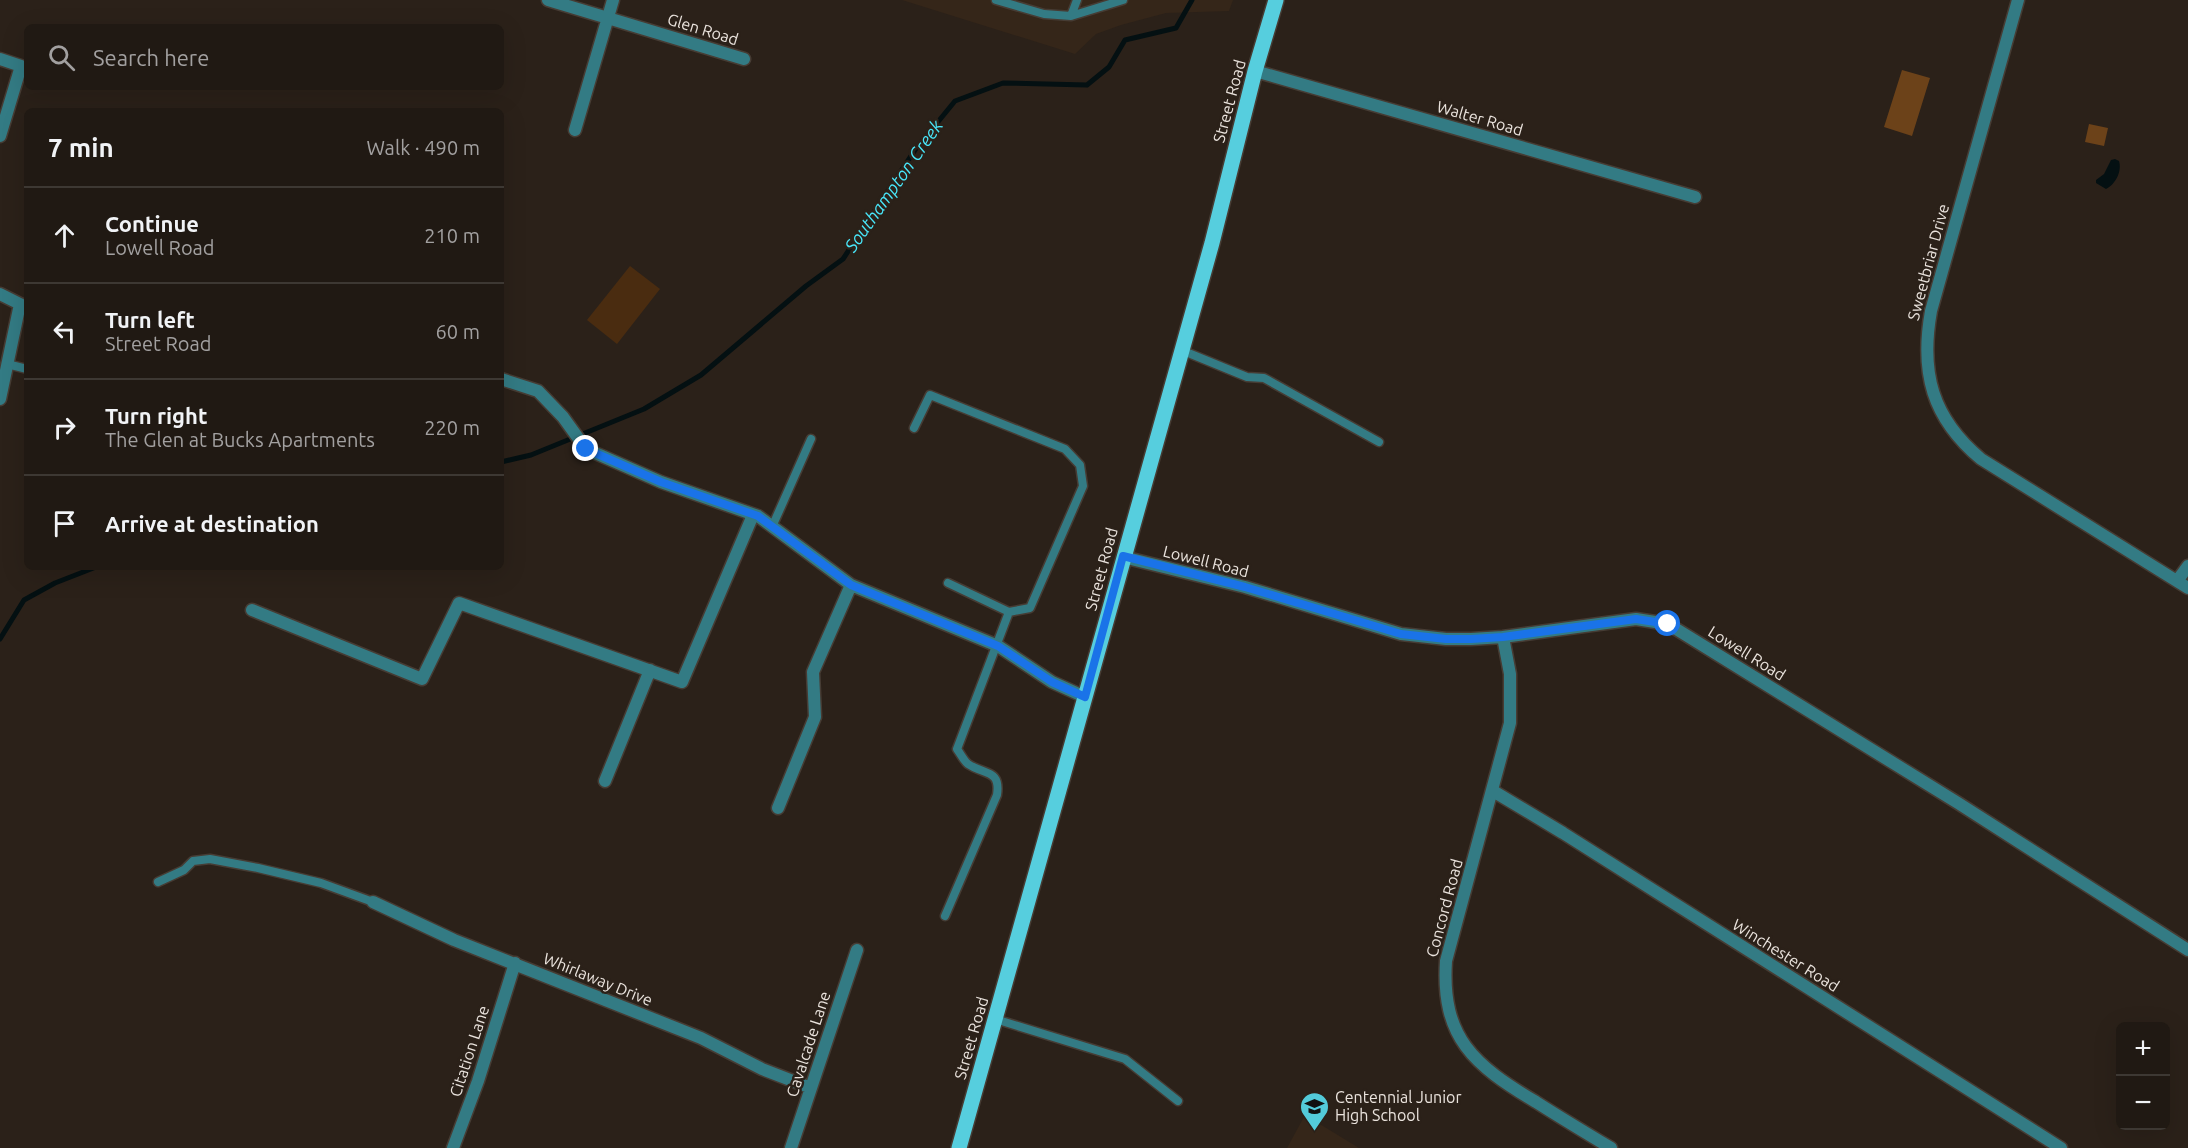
<!DOCTYPE html>
<meta charset="utf-8">
<style>
:root{--surface:#201913;--page:#28221c;--text:#f1f3f6;--muted:#a2a0a0;--line:#3d3833}
body{margin:0;font-family:Ubuntu,sans-serif;background:var(--page);color:var(--text)}
.controls{position:absolute;right:18px;bottom:18px;display:grid;overflow:hidden;border-radius:9px;box-shadow:0 6px 24px #0002}
.controls button{width:54px;height:54px;display:grid;place-items:center;padding:0;border:0;border-bottom:2px solid var(--line);background:var(--surface);color:var(--text);font:30px sans-serif}
.stop{position:absolute;width:18px;height:18px;margin:-14px;border:4px solid #1a73e8;border-radius:50%;background:#fff}
.stop.end{background:#1a73e8;border-color:#fff;box-shadow:0 2px 6px #0008}
.list{margin:0;padding:0;list-style:none}
h2{display:flex;justify-content:space-between;align-items:center;height:78px;margin:0;padding:0 24px;font-size:26px}
h2 small{font-size:20px;font-weight:400;color:var(--muted)}
.list li{display:grid;grid-template-columns:39px 1fr auto;gap:18px;align-items:center;box-sizing:border-box;height:96px;padding:0 24px;border-top:2px solid var(--line)}
.list b{display:block;font-size:22px;white-space:nowrap}
.list p{margin:0;font-size:20px;white-space:nowrap;color:var(--muted)}
.list em{font-size:20px;font-style:normal;color:var(--muted)}
.icon{flex:none;width:33px;height:33px;fill:none;stroke:currentColor;stroke-width:2;stroke-linecap:round;stroke-linejoin:round}
.map{position:relative;flex:none;width:2188px;height:1148px;overflow:hidden}
.search{position:absolute;background:var(--surface);box-shadow:0 6px 24px #0002;left:24px;top:24px;width:480px;height:66px;display:flex;align-items:center;gap:15px;box-sizing:border-box;padding:0 21px;border-radius:9px;color:var(--muted);font-size:22px}
.panel{position:absolute;background:var(--surface);box-shadow:0 6px 24px #0002;left:24px;top:108px;width:480px;height:462px;border-radius:9px}
.map>svg:first-child{display:block}
.built{fill:#352619}
.green{fill:#4a2c10}
.water{fill:#041012}
.lines{fill:none;stroke-linecap:round;stroke-linejoin:round}
.stream{stroke:#041012;stroke-width:5}
.building{fill:#6c4219}
.service-casing{stroke:#463c34;stroke-width:11}
.minor-casing{stroke:#463c34;stroke-width:15}
.primary-casing{stroke:#463c34;stroke-width:18}
.service{stroke:#337b84;stroke-width:8}
.minor{stroke:#337b84;stroke-width:12}
.primary{stroke:#56cede;stroke-width:15}
.route{stroke:#1a73e8;stroke-width:8}
.labels{text-anchor:middle;stroke-width:5;stroke-linejoin:round;paint-order:stroke}
.street-label{font-size:16px;fill:#eae3dd;stroke:#2b2119}
.poi-label{font-size:16px;fill:#eae3dd;stroke:#2b2119;text-anchor:start}
.water-label{font-size:18px;font-style:italic;fill:#49e7fa;stroke:#2b2119}
</style>
<div class="map">
<svg width="2188" height="1148" viewBox="0 0 2188 1148">
<rect width="100%" height="100%" fill="#2b2119"/>
<!-- built -->
<path class="built" d="M902,0h331l-4,11 -63,2 -45,12 -25,9 -21,20z
M1305,1115l54,33h-72z"/>
<!-- green -->
<path class="green" d="M630,266l30,23 -43,55 -30,-24z"/>
<!-- water -->
<path class="water" d="M2115,159l4,2c3,10 -3,23 -13,28l-10,-6v-3l8,-6 7,-14z"/>
<g class="lines">
<!-- stream -->
<path class="stream" d="M501,462l30,-7 113,-46 57,-34 105,-89 37,-27 72,-109 40,-49 48,-18 84,2 22,-18 16,-27 51,-12 16,-28
M0,639l24,-39 31,-17 41,-16"/>
</g>
<!-- building -->
<path class="building" d="M1902,70l28,8 -18,58 -28,-9z
M2089,124l19,4 -4,18 -19,-4z"/>
<g class="lines">
<defs>
<path id="service" d="M996,0l48,14 27,2 6,-16
M1071,16l52,-16
M1181,350l66,27 17,1 115,64
M7,364l20,5
M914,428l16,-33 135,54 15,16 3,21 -53,122 -21,4 -52,137c3,4 7,12 11,15 16,11 33,5 29,31l-52,121
M772,527l39,-88
M948,583l61,29
M158,882l26,-12 9,-9 17,-2 48,9 63,15 52,19
M995,1019l130,40 53,42"/>
<path id="minor" d="M548,0l196,59
M2018,0l-87,311c-11,62 1,107 50,148l207,129
M0,59l21,7 -21,70
M1255,71l440,126
M575,130l38,-130
M0,294l26,13
M501,379l37,12 25,26 23,32 75,33 97,34 93,69 147,61 54,36 33,15
M0,399l20,-95
M1123,557l122,30 156,47 45,5h25l32,-2 133,-18 32,5 290,179 230,147
M2177,581l11,-15
M252,610l170,69 37,-76 223,79 71,-167
M1503,637l7,37v49l-64,238c-5,77 28,104 90,141 25,16 50,31 75,46
M605,781l45,-111
M1493,791l70,42 498,315
M778,808l37,-91 -2,-45 38,-87
M373,902l81,38 247,98 61,31 49,19
M453,1148l25,-67 37,-118
M791,1148l66,-198"/>
<path id="primary" d="M959,1148l253,-905 43,-172 21,-71"/>
</defs>
<!-- service casing -->
<use href="#service" class="service-casing"/>
<!-- minor casing -->
<use href="#minor" class="minor-casing"/>
<!-- primary casing -->
<use href="#primary" class="primary-casing"/>
<!-- service -->
<use href="#service" class="service"/>
<!-- minor -->
<use href="#minor" class="minor"/>
<!-- primary -->
<use href="#primary" class="primary"/>
</g>
<g class="lines">
<!-- route -->
<path class="route" d="M586,449l75,33 97,34 93,69 147,61 54,36 33,15 38,-141 122,31 156,47 45,5h25l32,-2 133,-18 32,5"/>
</g>
<!-- icons -->
<defs>
<symbol id="school-pin" viewBox="-11 -11 22 30"><path d="M0 17L-7.5 6A9.5 9.5 0 1 1 7.5 6Z" fill="#53cbda" stroke="#2b2119"/><path d="M0-5L7-2L0 1L-7-2ZM-4 1L0 2.5L4 1V4Q0 6-4 4Z" fill="#111"/></symbol>
</defs>
<g fill-rule="evenodd">
<use href="#school-pin" x="1298" y="1090" width="33" height="45"/>
</g>
<g class="labels">
<!-- street labels -->
<g class="street-label">
<text transform="translate(703 29) rotate(17)" y="6">Glen Road</text>
<text transform="translate(1229 101) rotate(-75)" y="6">Street Road</text>
<text transform="translate(1480 118) rotate(16)" y="6">Walter Road</text>
<text transform="translate(1928 262) rotate(-75)" y="6">Sweetbriar Drive</text>
<text transform="translate(1206 561) rotate(14)" y="6">Lowell Road</text>
<text transform="translate(1101 569) rotate(-75)" y="6">Street Road</text>
<text transform="translate(1747 653) rotate(32)" y="6">Lowell Road</text>
<text transform="translate(1444 908) rotate(-75)" y="6">Concord Road</text>
<text transform="translate(1786 955) rotate(32)" y="6">Winchester Road</text>
<text transform="translate(598 979) rotate(22)" y="6">Whirlaway Drive</text>
<text transform="translate(971 1038) rotate(-74)" y="6">Street Road</text>
<text transform="translate(808 1044) rotate(-72)" y="6">Cavalcade Lane</text>
<text transform="translate(469 1051) rotate(-72)" y="6">Citation Lane</text>
</g>
<!-- poi labels -->
<g class="poi-label">
<text x="1335" y="1103">Centennial Junior<tspan x="1335" dy="18">High School</tspan></text>
</g>
<!-- water labels -->
<g class="water-label">
<text transform="translate(894 186) rotate(-55)" y="6">Southampton Creek</text>
</g>
</g>
</svg>
<div class="controls">
<button>+</button>
<button>−</button>
</div>
<div class="stop" style="left:1668px;top:624px"></div>
<div class="stop end" style="left:586px;top:449px"></div>
<div class="search"><svg class="icon" aria-label="search" viewBox="0 0 24 24"><circle cx="10" cy="10" r="6"/><path d="M15 15l6 6"/></svg>Search here</div>
<section class="panel">
<h2>7 min<small>Walk · 490 m</small></h2>
<ul class="list">
<li><svg class="icon" aria-label="ahead" viewBox="0 0 24 24"><path d="M12 20V5M6 11l6-6 6 6"/></svg><div><b>Continue</b><p>Lowell Road</p></div><em>210 m</em></li>
<li><svg class="icon" aria-label="left" viewBox="0 0 24 24"><path d="M17 20v-9H6M10 6l-5 5 5 5"/></svg><div><b>Turn left</b><p>Street Road</p></div><em>60 m</em></li>
<li><svg class="icon" aria-label="right" viewBox="0 0 24 24"><path d="M7 20v-9h11M14 6l5 5-5 5"/></svg><div><b>Turn right</b><p>The Glen at Bucks Apartments</p></div><em>220 m</em></li>
<li><svg class="icon" aria-label="arrive" viewBox="0 0 24 24"><path d="M6 21V4h12l-3 4 3 4H6"/></svg><div><b>Arrive at destination</b></div></li>
</ul>
</section>
</div>
